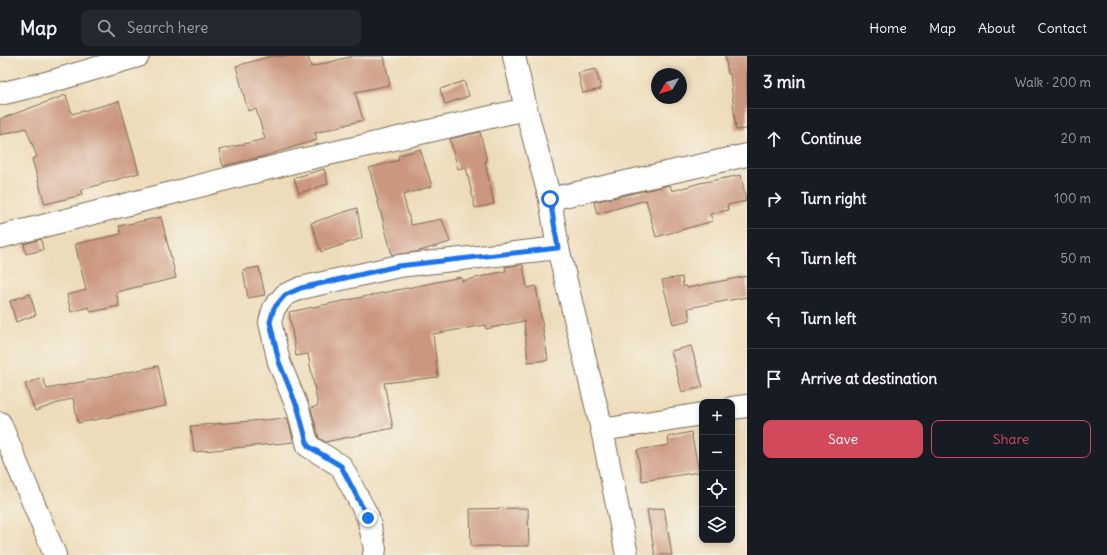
<!DOCTYPE html>
<meta charset="utf-8">
<style>
:root{--surface:#171b24;--page:#242831;--text:#f1f3f6;--muted:#9ea1a6;--line:#363941;--accent:#d1495b}
body{margin:0;font-family:Delius,sans-serif;background:var(--page);color:var(--text)}
.controls{position:absolute;right:12px;bottom:12px;display:grid;overflow:hidden;border-radius:8px;box-shadow:0 2px 6px #0003}
.controls button{width:36px;height:36px;display:grid;place-items:center;padding:0;border:0;border-bottom:1px solid var(--line);background:var(--surface);color:var(--text);font:20px sans-serif}
.compass{position:absolute;left:651px;top:12px;width:36px;height:36px;border-radius:50%;background:var(--surface);box-shadow:0 2px 6px #0003;rotate:232deg}
.stop{position:absolute;width:12px;height:12px;margin:-9px;border:3px solid #1a73e8;border-radius:50%;background:#fff}
.stop.end{background:#1a73e8;border-color:#fff;box-shadow:0 1px 4px #0008}
.list{margin:0;padding:0;list-style:none}
h2{display:flex;justify-content:space-between;align-items:center;height:52px;margin:0;padding:0 16px;font-size:17px}
h2 small{font-size:13px;font-weight:400;color:var(--muted)}
.list li{display:grid;grid-template-columns:26px 1fr auto;gap:12px;align-items:center;box-sizing:border-box;height:60px;padding:0 16px;border-top:1px solid var(--line)}
.list b{display:block;font-size:15px;white-space:nowrap}
.list em{font-size:13px;font-style:normal;color:var(--muted)}
.actions{display:flex;gap:8px;padding:12px 16px}
.actions a{flex:1;padding:9px 0;border:1px solid var(--accent);border-radius:8px;text-align:center;font-size:14px;color:var(--accent)}
.actions .main{background:var(--accent);color:#fff}
.icon{flex:none;width:22px;height:22px;fill:none;stroke:currentColor;stroke-width:2;stroke-linecap:round;stroke-linejoin:round}
.map{position:relative;flex:none;width:747px;height:499px;overflow:hidden}
header{display:flex;align-items:center;gap:24px;box-sizing:border-box;height:56px;padding:0 20px;background:var(--surface);border-bottom:1px solid var(--line)}
header strong{font-size:19px}
nav{display:flex;gap:22px;margin-inline-start:auto;font-size:14px}
.search{width:280px;height:36px;background:var(--page);display:flex;align-items:center;gap:10px;box-sizing:border-box;padding:0 14px;border-radius:8px;color:var(--muted);font-size:15px}
main{display:flex}
aside{flex:1;background:var(--surface)}
.map>svg:first-child{display:block}
.building{fill:#cc977f}
.lines{fill:none;stroke-linecap:round;stroke-linejoin:round}
.minor-casing{stroke:#796854;stroke-width:24}
.minor{stroke:#fff;stroke-width:22}
.route{stroke:#1a73e8;stroke-width:5}
</style>
<header>
<strong>Map</strong>
<div class="search"><svg class="icon" aria-label="search" viewBox="0 0 24 24"><circle cx="10" cy="10" r="6"/><path d="M15 15l6 6"/></svg>Search here</div>
<nav><a>Home</a><a>Map</a><a>About</a><a>Contact</a></nav>
</header>
<main>
<div class="map">
<svg width="747" height="499" viewBox="0 0 747 499">
<rect width="100%" height="100%" fill="#f7f3e8"/>
<filter id="ink" filterUnits="userSpaceOnUse"><feTurbulence type="fractalNoise" baseFrequency=".025" numOctaves="2"/><feDisplacementMap in="SourceGraphic" scale="8" xChannelSelector="R" yChannelSelector="G"/><feConvolveMatrix kernelMatrix="1 2 1 2 8 2 1 2 1" color-interpolation-filters="sRGB"/></filter>
<filter id="wash" filterUnits="userSpaceOnUse"><feTurbulence type="fractalNoise" baseFrequency=".012" numOctaves="4" result="noise"/><feDisplacementMap in="SourceGraphic" scale="16" xChannelSelector="R" yChannelSelector="G"/><feGaussianBlur stdDeviation="0.9" result="paint"/><feColorMatrix in="noise" values="0 0 0 0 0 0 0 0 0 0 0 0 0 0 0 0 0 1.4 0 .05"/><feComposite in="paint" operator="in"/></filter>
<g filter="url(#wash)">
<rect width="100%" height="100%" fill="#eddcb9"/>
<g id="blocks">
<!-- building -->
<path class="building" d="M272,0h36l3,11 42,-11h31l6,29 -35,7 8,28 -48,13 2,7 -56,17 -38,9 -4,-16 46,-11 -9,-30 -8,2 -12,-45z
M725,0h22v73l-11,1 -6,-56h-2z
M596,13l5,20 -18,4 -5,-20z
M464,25l5,15 -24,8 -5,-15z
M66,39l6,19 47,-13 20,72 -58,17 1,5 -37,9 -13,-45 5,-2 -11,-29 -26,7v-16z
M480,76l7,29 -2,1 9,42 -19,4 -9,-41 -8,2 -8,-30z
M420,93l12,37 -29,9 8,30 31,-6 8,23 -34,10 -24,3 -23,-87 30,-8 -1,-4z
M324,113l4,15 -29,9 -5,-15z
M741,119l5,26 -19,4 1,5 -18,4 3,7 -57,16 -10,-37 -49,14 -3,-12 76,-17 2,6 28,-8z
M357,152l5,30 -41,14 -10,-29z
M161,161l15,61 -60,14 3,14 -28,6 -2,-5 -18,5 -4,-17 19,-5 -11,-46 46,-10 -2,-8z
M41,183l2,11 -17,4 -2,-10z
M523,209l4,23 9,-2 12,74 -20,2 -4,-41 -38,8 -1,-4 -52,9 5,43 -54,6 9,45 -68,14 -6,-4 -8,-30 7,-2 -10,-52 -12,2 -7,-44 172,-35 1,4 44,-10 -1,-4z
M259,211l6,28 -17,3 -5,-28z
M747,220v21l-59,11 2,12 -17,4 -11,-44 20,-3 1,9h4v2z
M30,238l6,21 -20,7 -6,-21z
M691,290l12,41 -21,5 -11,-41z
M158,310l8,40 -88,17 -5,-25 -38,13 -10,-27 18,-6 4,11z
M287,362l7,24 -100,10 -3,-26z
M691,376l8,40 -57,9 -5,-31 32,-5 -1,-8z
M528,452l1,38h-58l-1,-37z
M664,452l8,47h-17l-8,-45z"/>
</g>
</g>
<g filter="url(#ink)">
<use href="#blocks" fill-opacity="0" stroke="#796854" stroke-width="1"/>
<g class="lines">
<defs>
<path id="minor" d="M514,0l12,53 24,90 8,49 44,182 25,125
M0,38l46,-11 92,-27
M550,143l197,-44
M0,181l297,-76 229,-52
M732,352l15,-2
M0,367l55,132
M602,374l100,-16
M374,499l1,-6 -7,-32 -27,-51 -33,-20 -10,-37 -19,-47 -9,-40 4,-14 11,-13 16,-7 98,-22 159,-18"/>
</defs>
<!-- minor casing -->
<use href="#minor" class="minor-casing"/>
<!-- minor -->
<use href="#minor" class="minor"/>
</g>
</g>
<g class="lines" filter="url(#ink)">
<!-- route -->
<path class="route" d="M368,462l-27,-52 -33,-20 -10,-37 -19,-47 -9,-40 4,-14 11,-13 16,-7 97,-22 160,-18 -8,-49"/>
</g>
</svg>
<div class="controls">
<button>+</button>
<button>−</button>
<button><svg class="icon" aria-label="locate" viewBox="0 0 24 24"><circle cx="12" cy="12" r="6"/><path d="M12 2v4M12 18v4M2 12h4M18 12h4"/></svg></button>
<button><svg class="icon" aria-label="layers" viewBox="0 0 24 24"><path d="M12 4l9 5-9 5-9-5zM3 14l9 5 9-5"/></svg></button>
</div>
<svg class="compass" viewBox="-18 -18 36 36"><path d="M0-13l5 13h-10z" fill="#e53935"/><path d="M0 13l5-13h-10z" fill="#9ea1a6"/></svg>
<div class="stop" style="left:550px;top:143px"></div>
<div class="stop end" style="left:368px;top:462px"></div>
</div>
<aside>
<h2>3 min<small>Walk · 200 m</small></h2>
<ul class="list">
<li><svg class="icon" aria-label="ahead" viewBox="0 0 24 24"><path d="M12 20V5M6 11l6-6 6 6"/></svg><div><b>Continue</b></div><em>20 m</em></li>
<li><svg class="icon" aria-label="right" viewBox="0 0 24 24"><path d="M7 20v-9h11M14 6l5 5-5 5"/></svg><div><b>Turn right</b></div><em>100 m</em></li>
<li><svg class="icon" aria-label="left" viewBox="0 0 24 24"><path d="M17 20v-9H6M10 6l-5 5 5 5"/></svg><div><b>Turn left</b></div><em>50 m</em></li>
<li><svg class="icon" aria-label="left" viewBox="0 0 24 24"><path d="M17 20v-9H6M10 6l-5 5 5 5"/></svg><div><b>Turn left</b></div><em>30 m</em></li>
<li><svg class="icon" aria-label="arrive" viewBox="0 0 24 24"><path d="M6 21V4h12l-3 4 3 4H6"/></svg><div><b>Arrive at destination</b></div></li>
</ul>
<div class="actions"><a class="main">Save</a><a>Share</a></div>
</aside>
</main>
